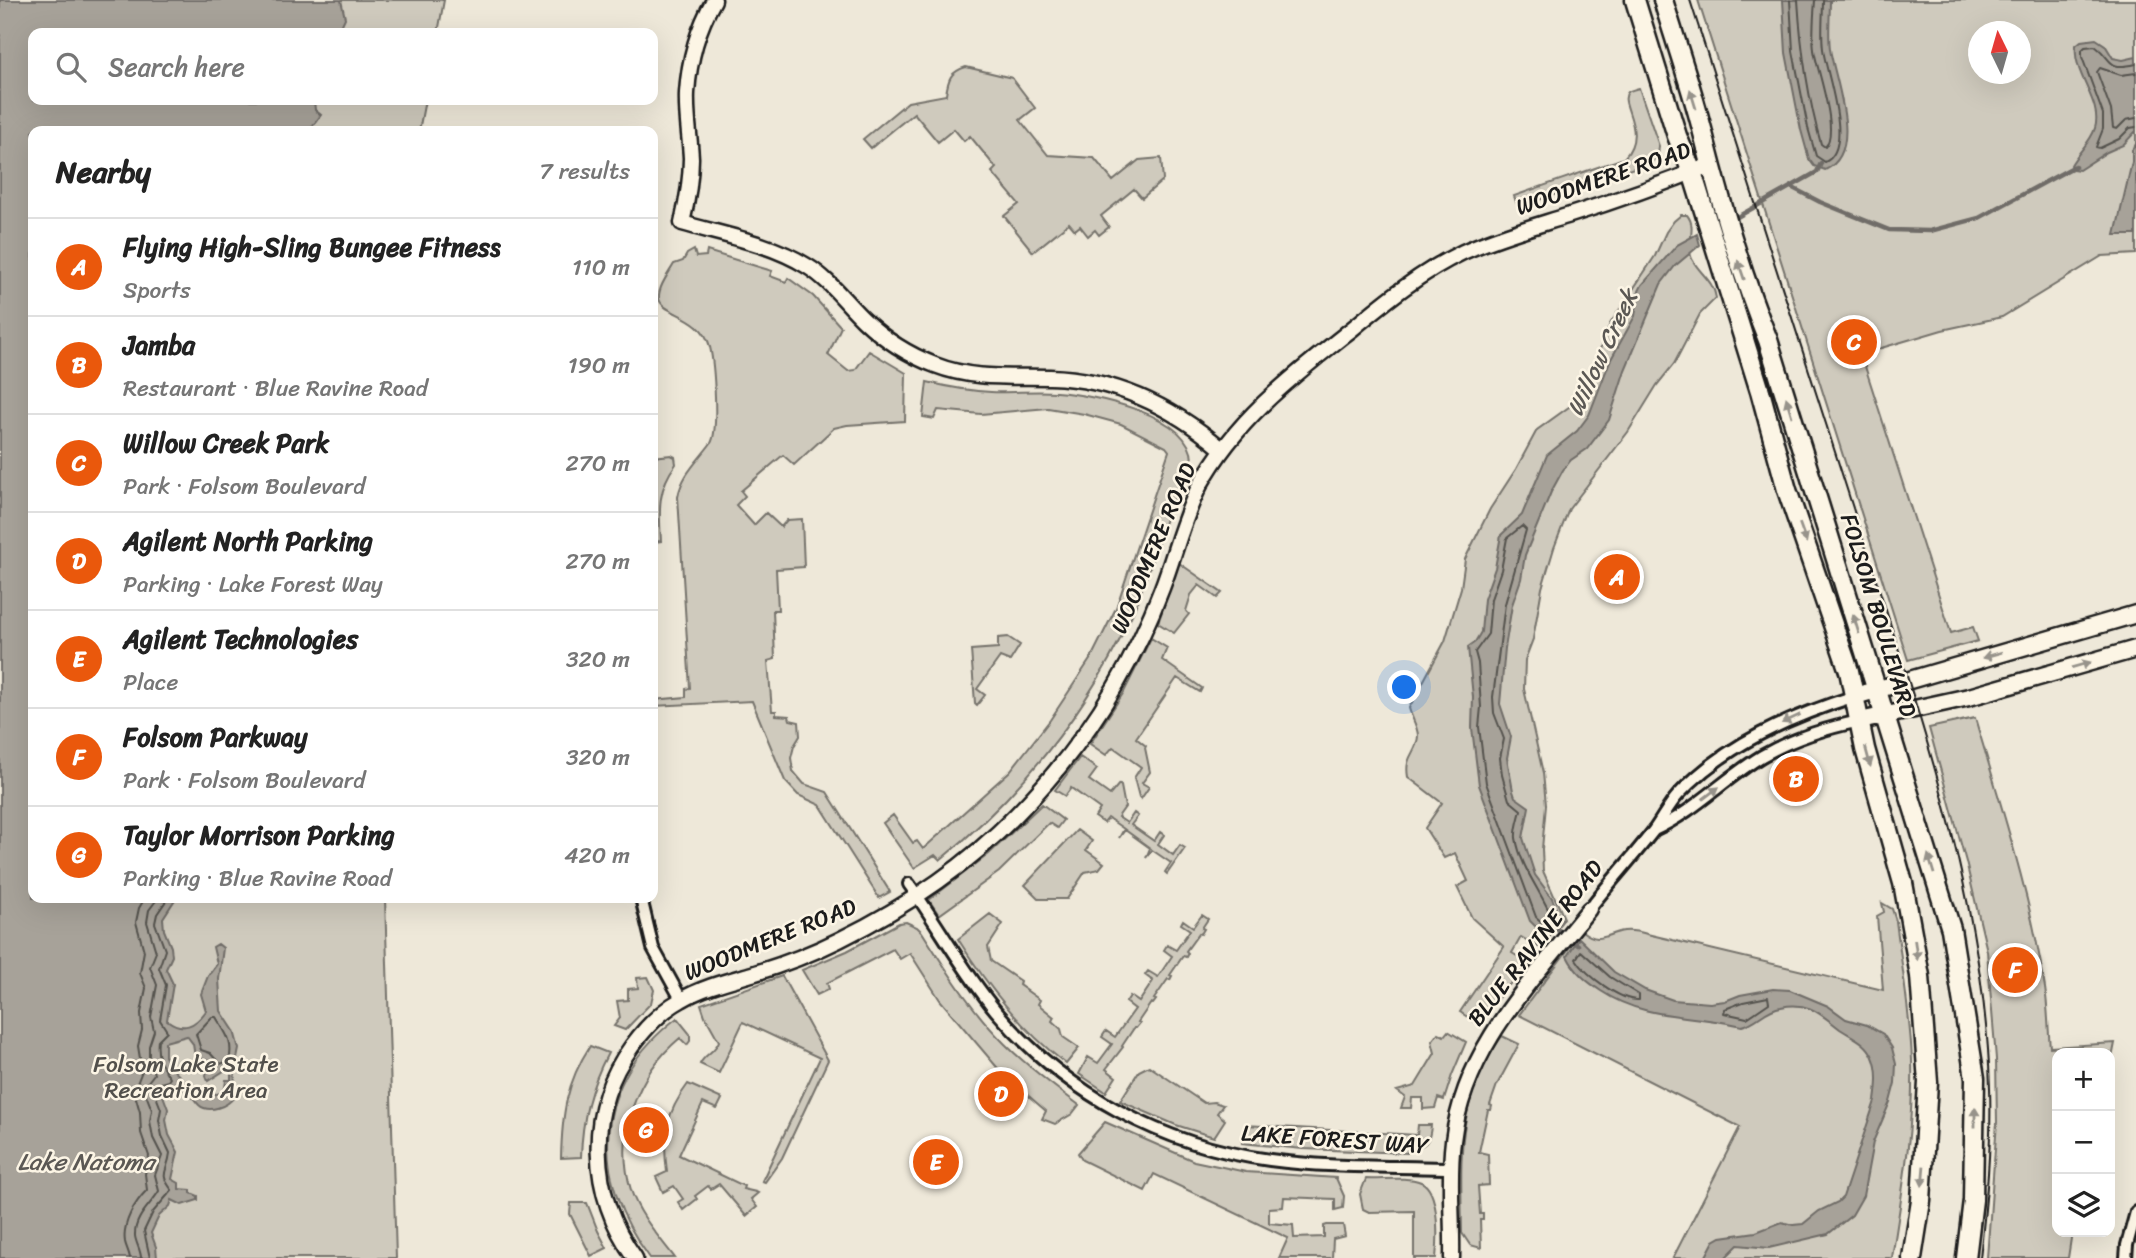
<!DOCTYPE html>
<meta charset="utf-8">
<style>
:root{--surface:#fff;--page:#f2f2f2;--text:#222;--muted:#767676;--line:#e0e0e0;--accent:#ea580c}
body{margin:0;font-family:Sriracha,sans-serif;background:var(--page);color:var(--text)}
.controls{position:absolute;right:21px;bottom:21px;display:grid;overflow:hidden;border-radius:14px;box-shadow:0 7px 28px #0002}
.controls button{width:63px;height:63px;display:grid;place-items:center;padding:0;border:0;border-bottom:2px solid var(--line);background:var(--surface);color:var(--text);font:35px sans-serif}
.compass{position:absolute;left:1968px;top:21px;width:63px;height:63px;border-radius:50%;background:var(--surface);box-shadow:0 7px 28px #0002;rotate:355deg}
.you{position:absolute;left:1405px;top:688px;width:24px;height:24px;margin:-18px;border:5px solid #fff;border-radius:50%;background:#1a73e8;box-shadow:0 0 0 10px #1a73e833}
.badge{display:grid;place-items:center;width:46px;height:46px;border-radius:50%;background:var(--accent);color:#fff;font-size:23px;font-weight:700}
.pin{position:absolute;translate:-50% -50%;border:4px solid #fff;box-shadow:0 2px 7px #0006}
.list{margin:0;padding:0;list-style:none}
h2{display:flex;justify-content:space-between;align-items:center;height:91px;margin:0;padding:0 28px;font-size:30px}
h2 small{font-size:23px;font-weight:400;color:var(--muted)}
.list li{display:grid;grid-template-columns:46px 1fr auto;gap:21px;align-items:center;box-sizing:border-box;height:98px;padding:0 28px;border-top:2px solid var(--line)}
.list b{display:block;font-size:26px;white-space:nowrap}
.list p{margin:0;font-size:23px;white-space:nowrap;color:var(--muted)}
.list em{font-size:23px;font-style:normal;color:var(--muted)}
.icon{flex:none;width:38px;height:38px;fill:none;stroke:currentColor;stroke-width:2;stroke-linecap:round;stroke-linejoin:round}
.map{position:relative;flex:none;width:2136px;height:1258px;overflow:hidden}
.search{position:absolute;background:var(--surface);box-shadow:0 7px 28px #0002;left:28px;top:28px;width:630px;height:77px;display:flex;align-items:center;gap:18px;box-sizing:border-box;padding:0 24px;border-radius:14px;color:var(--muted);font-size:26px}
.panel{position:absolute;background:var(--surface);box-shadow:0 7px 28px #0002;left:28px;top:126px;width:630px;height:777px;border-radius:14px}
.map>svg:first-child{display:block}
.green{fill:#cfcabd;stroke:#76736c;stroke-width:2;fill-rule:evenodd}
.water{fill:#a7a299;stroke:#6f6c67;stroke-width:2;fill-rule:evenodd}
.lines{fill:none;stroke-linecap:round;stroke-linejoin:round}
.shore{stroke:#54524e;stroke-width:2}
.stream{stroke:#6f6c67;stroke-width:4.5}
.minor-casing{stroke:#1c1c1c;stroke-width:16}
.tertiary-casing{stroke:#1c1c1c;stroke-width:19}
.secondary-casing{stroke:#1c1c1c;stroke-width:21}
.primary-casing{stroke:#1c1c1c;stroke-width:23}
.minor{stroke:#fcf5e5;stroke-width:10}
.tertiary{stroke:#fcf5e5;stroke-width:14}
.secondary{stroke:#fcf5e5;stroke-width:16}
.primary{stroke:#fcf5e5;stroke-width:18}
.tram{stroke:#1c1c1c;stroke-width:2}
.oneway{fill:#97938b}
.labels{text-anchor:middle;stroke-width:5;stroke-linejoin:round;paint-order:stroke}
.street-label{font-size:23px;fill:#1c1c1c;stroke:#fcf5e5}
.park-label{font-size:23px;fill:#52504c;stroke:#fcf5e5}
.water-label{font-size:24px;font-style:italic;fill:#5b5854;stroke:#fcf5e5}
</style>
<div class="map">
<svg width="2136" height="1258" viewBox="0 0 2136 1258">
<rect width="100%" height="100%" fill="#eee8d9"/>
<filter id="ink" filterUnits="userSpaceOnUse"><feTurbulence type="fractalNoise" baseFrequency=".0143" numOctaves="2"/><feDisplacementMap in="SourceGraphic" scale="14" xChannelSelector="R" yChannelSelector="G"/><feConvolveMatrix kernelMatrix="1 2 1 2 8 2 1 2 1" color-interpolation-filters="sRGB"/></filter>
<g filter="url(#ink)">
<!-- green -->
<path class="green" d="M0,0h444l-6,33h-405v67h392l-6,31h-386v767h352l11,360h-396z
M1698,0h438v254l-34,2 -100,61 -60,13 -81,24 90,279 22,-6 5,14 -70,19zM1979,32h42v42h-42z
M966,67l46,11 23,30 -15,12 28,35 46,3 19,23 26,-21 22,-2 2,22 -21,18 -8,-9 -33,27 8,11 -10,8 -4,-5 -7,6 -8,-10 -5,4 -6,-7 -36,29 -29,-36 15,-12 -27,-32 4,-4 -26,-32 -6,5 -10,-12 -16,13 -24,-29 -43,35 -8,-9 45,-37 38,-7c2,-16 4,-23 20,-28z
M1639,88l20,58 -1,9 -6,7 -134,45 -4,-11 110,-38c25,-27 -7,-55 4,-66 1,-1 10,-4 11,-4z
M1681,215h6c11,13 -2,30 5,44 7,14 22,22 24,39l-16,16 -26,50 -17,21 -29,47 -59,77 -15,39 -12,40 -9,51 -8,21 -1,29 19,84 3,32 -4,44 1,22 21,47 -24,30 -19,-11 -9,16 18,11 -25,25 -27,35 -18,-12 44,-65 -32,-29 -15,-31 11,-6 -13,-28 -11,5 -19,-30 17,-25 -34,-26c-4,-22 10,-25 10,-42 -1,-10 -7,-18 -9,-27l36,-67 16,-53 4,-29 25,-50 26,-40 21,-39 36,-26 16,-16 7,-29 14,-35 45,-68 11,-24 8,-11z
M694,250l2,7 10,-1 1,-5 65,20 -2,5 16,6 2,-4 25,18 28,31 -13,28 20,16 7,-1 14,-19 37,22 -1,48 -58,4 -13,3 -40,37 -11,-10 -42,36 4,5 -9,9 18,20 12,-12 15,14 6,-7 15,-1 2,48 -28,2 2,41h-5l2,49 -7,2 4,50h4v4l13,1 1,4 9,2 1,14 -6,10 -3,12 2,13 11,13 23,8 63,100 -11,6 -59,-93 -22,-10 -13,-14 -33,-80 -99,5v-6l33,-3v-8l4,-1 -12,-191c4,-23 20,-36 33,-54 8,-13 3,-79 -1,-96 -8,-33 -49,-32 -51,-49 -1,-11 10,-25 15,-34l9,-3 4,-7z
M927,382c21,5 43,9 64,10 22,1 44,-2 65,0 37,3 135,22 136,68 -8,22 -20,42 -28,64 -11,32 -20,65 -34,95 -45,95 -109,175 -190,241l-5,-5 -21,13 -31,-45 10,-8 20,28 4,-2 6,8 87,-78 40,-51 41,-62 25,-50 53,-157 -3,-4 -45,-23 -37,-10 -36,-6 -67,6 -43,-4 -4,9 -11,-2z
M671,455l4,2 1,7c-19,25 -17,47 -15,77l-8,1v-85z
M1179,563l43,30 -5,5 -18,-13 -8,10 -5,16 3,3 -15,19 -16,-10z
M1008,637l12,8 -10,16 -10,-4 -23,32 8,6 -8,10 -2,-2 -4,-53 27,-2v-10z
M1151,638l16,10 -5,12 40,28 -2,4 -23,-14 -41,60 10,8 -1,2 5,24 -8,11 7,4 -8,12 -2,-2 -5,-19 7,-11 -28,-20 -7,8 -16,-11 34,-52z
M1975,718c26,88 56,179 70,270 3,19 3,39 5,59l65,-4 -5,25v-15h-53v179h15l-4,26h-81l10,-136 -1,-63 -9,-108 -21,-89 -37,-134z
M1080,757l17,12 -8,11 21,15 9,-11 2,2 4,21 -7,10 9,6 7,-10 4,3 -7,9 23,16 6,-9 4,3 -6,9 15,11 7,-10 5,3 -18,26 -2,-2 6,-9 -19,-13 -6,8 4,-10 -25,-18 -6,8 5,-9 -16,-11 -4,5 -9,-6 5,-8 -29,-21 -6,8 -10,-6z
M1042,804l21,16 -6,8 -8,-5 -50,49 -60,43 -10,-15 60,-46z
M1077,830l15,11 -6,9 18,13 -5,6 -14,3 -18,27h-28l-14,-14z
M1882,903l10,6 4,12c6,46 14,92 16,139 2,66 -10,133 -20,198h-219l67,-131 -221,-112 63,-84c18,14 23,3 42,0 8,-1 16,1 23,3l236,56 -6,-74 7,-4z
M990,914l13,10 -15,23 3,14 29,20 -1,4 21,15 -2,4 16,13 -2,4 9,8 2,8 16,11 -13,16c-45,-35 -78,-77 -108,-125z
M1202,915l6,4 -6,9 2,1 -3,5 -2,-1 -13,18 2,2 -2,4 -3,-1 -13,19 2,1 -2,4 -2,-1 -14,20 2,1 -3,4 -2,-1 -13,19 2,1 -4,5h-2l-12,18 1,1 -17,22 10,8 -10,15 -27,-18 9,-17 10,6 14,-19 -10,-7 4,-6 9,6 20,-28 -9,-7 4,-6 9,6 14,-21 -8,-6 3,-4 10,6 14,-21 -8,-6 3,-5 9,5 14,-20 -9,-6 2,-4 10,7z
M906,922l11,5 5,5c25,39 50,79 83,112 23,23 48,42 74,61l-7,9 -17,10 -13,-5 4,-8 -45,-39 -61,-72 -30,-47 -10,6 -7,-10 -66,34 2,6 -12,6 -15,-25 45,-19 52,-28z
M782,976l46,84 -46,98 -17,24 -3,-1 58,-123 -77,-36 -24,51 -19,-9c4,-9 16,-13 19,-23l-14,-25 -4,-12z
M648,977l6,13 -3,13 -26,27 -11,-4 6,-8 -3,-17 11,-1v-11l10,-1 -1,-10z
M677,1018l13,16v7l-3,4 -7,-7c-43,36 -66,96 -49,152 8,25 28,47 44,68h-25c-62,-82 -57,-176 27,-240z
M1448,1031l18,11 -14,33 -8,25 -6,-2 -3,10 -12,1v-11h-11l-1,10h-10l4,-11 -8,-6 18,-5 20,-33 -3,-12 6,-8 6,3z
M1502,1036l17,8 -22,41 -7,20 2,1 -1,4h-3l-9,42 9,2 1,31 -11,1 2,28h3v6h-3l1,28 -11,-3 -8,-12c-1,-79 -7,-129 40,-197z
M590,1046l18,7c-18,34 -26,66 -27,104l-20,1c1,-43 5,-75 29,-112z
M1149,1066l55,37 10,-1 9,3 -6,8 8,7 -11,17 -38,-12 -56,-24 19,-30z
M688,1084l34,15 -5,10 -14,-6 -24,52 65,31 -1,3 13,3 2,1 -7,6 6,8 -11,9 -27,-32 -8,5 -3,-3 -13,10 2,3 -14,11 -5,-8 5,-3 -9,-13 -11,6 -7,-15 11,-5c-5,-36 -1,-59 21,-88z
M1105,1122l89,39 52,11 90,6 8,18 -1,12 -8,2v-11l-51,-2 -1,10 -14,1v15l24,2 1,13 30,-1v-11l3,-1h16l2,11 -12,3 -1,19h-53l9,-20 -134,-64 -9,17 -63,-31 -4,-7z
M1245,1125l172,10 1,-10h13c-1,17 -5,23 -23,22l-1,6 -104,-4 -61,-6z
M1366,1179c16,1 40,-3 55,3 19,8 17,58 15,76h-22v-47l-45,1 -6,-3 -3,-15z
M571,1203h16l11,28 9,17 -16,8 -21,-42z"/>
<!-- water -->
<path class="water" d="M0,0h341l4,18 -7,15h-305v67h281l1,10 6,5 -12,16h-276v767h143l-13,20 1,12 7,17 1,9 -6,13 7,15 -6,36c16,12 28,6 39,-9l-5,-17 7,-18 9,-12 -4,-17 5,-3 5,4 -4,31 2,32 13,20 5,18 -4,20 -1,28c-6,9 -25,17 -35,8 -6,-6 -8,-13 -16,-16 -8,-3 -15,-1 -22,1l7,19 -2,11 3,15 9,17 -6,27 7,4v6l12,1v3l7,3v4l-16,5 -10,-5 -2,6 -11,10 -8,17 5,14 1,11h-157zM187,1036l6,8 2,13 13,4 -2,15 2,5 19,-12 4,4v7h-5l-1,8 -3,5 -12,2 -20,-9 -22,-21 -3,-9v-14z
M1783,0h47c0,16 -2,33 0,49 5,33 35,103 -5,121l-11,-4 -5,-7 -8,-29 -15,-77z
M2096,39l9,6 8,13 10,2 13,-3v74l-13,14 -16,7 -28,18 -6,-1 -2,-4c7,-13 20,-23 24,-37 8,-26 -23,-54 -19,-83l5,-4z
M2136,144v91h-21l17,-73v-12z
M1697,234l3,11 -25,21 -14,18 -36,86 -16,50 -22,29 -16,11 -8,10 -12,22 -26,63 -4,24 -9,26 -7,43 -5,56 11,33 -4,21 6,33 2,6 14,10 -6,31 12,37 17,23 6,16 5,6 -15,19 -18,-18 -51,-136 -7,-57 1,-31 -5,-50 7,-5 6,-10 3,-33 11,-31 6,-33 21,-20 25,-60 30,-24 12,-16 21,-54 25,-45 4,-25 3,-6 35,-40z
M1579,938l35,34 31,18 28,10 37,3 15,-2 15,-6 33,-6 17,1 38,16 18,13 21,6 16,9 9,14 4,16 -1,19 -5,19 -17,40 -10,54 -11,19 -24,19 -59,14 -31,-3 -13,13h-20l9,-17 7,-4 35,-5 26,-10 11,3 10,-1 16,-13 19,-9 5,-5 32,-96c2,-14 4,-31 -2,-44 -6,-15 -21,-20 -33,-28 -20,-15 -31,-28 -59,-22 -16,2 -24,16 -39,19 -49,-12 -98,-6 -141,-35 -15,-10 -26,-19 -34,-35z"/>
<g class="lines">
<!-- shore -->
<path class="shore" d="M1790,0l3,51 15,77 8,28 9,6c30,-14 1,-88 -2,-113 -2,-16 0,-33 0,-49
M1798,0c3,49 10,98 23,144l4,3c15,-15 -8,-76 -11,-97 -2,-16 0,-34 1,-50
M2136,64c-30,7 -22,-4 -41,-18l-10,1 -3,3v7l21,57v15l-7,18 4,1 19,-9 11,-11 6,-1
M2136,73l-15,2 -21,-7 -3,4 14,38 2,18 4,1 9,-9 10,-2
M1522,526l4,4 -21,74 -12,93 1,16 10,26 -4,19 2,17 7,25 12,10c-2,9 -6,19 -5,28 5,31 26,54 37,82l-6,7 -11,-10 -50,-134 -7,-56 2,-20 -3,-44 -3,-11 13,-18 3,-35 10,-29 6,-32z
M1581,951l29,26 29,18v5c-19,1 -53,-25 -63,-41z
M1768,997l1,6 -22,15 -23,-5 1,-4 18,-7z
M212,1017h4c9,16 18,24 13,44l-9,3 -10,-11 -9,-3 -5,-16z
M130,1258c-1,-6 -4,-11 -5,-16 -3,-19 10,-40 22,-52l-2,-16 4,-18 -8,-23 -1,-21 -6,-21 8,-20 -4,-25 4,-16 -1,-17 5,-25 -6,-15 4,-22 -8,-29 3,-14 6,-10
M141,1258c0,-8 -5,-14 -6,-22 -1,-19 16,-31 24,-45l-4,-16 7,-19 -9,-18 -3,-17 2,-11 -7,-18 2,-9 7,-9 -5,-15v-13l5,-15 -3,-14 6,-32 -7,-18 6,-15 -9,-30 2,-12 9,-12
M150,1258l-6,-27 9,-19 19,-22c-14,-17 -4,-18 -2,-37l-8,-17 -3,-16 2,-11 -7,-18 3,-7 11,-3 2,-3c-9,-13 -14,-21 -12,-38l9,-9 -7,-11 6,-35 -7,-17 6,-18 -10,-27 2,-9 11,-16"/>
<!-- stream -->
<path class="stream" d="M1791,187l29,15 69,28 41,1 49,-13 96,-52
M1730,221l87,-49 4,-9
M1552,925l26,20"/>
<defs>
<path id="minor" d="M1654,830c40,-18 71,-52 108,-74 31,-18 64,-28 98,-35
M909,884c29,41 54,87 87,127 69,82 167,135 274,149 59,8 121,6 180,8
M641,898l12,50 28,51
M1589,909c21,-27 44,-52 65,-79 8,-11 15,-25 24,-35 47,-51 114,-79 177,-99
M2126,1258l1,-13 9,-33"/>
<path id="tertiary" d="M714,0c-16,28 -25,61 -27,93 -1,22 3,44 4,65 0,22 -4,44 -9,65 41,12 88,20 125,43 23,14 38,36 57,54 21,20 45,35 71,45 38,15 76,11 115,12 66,2 123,30 172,72
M635,1258c-46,-64 -50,-148 -3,-212 14,-19 29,-35 49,-46 22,-13 47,-19 71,-26 30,-9 59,-20 87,-34 65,-32 127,-73 178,-126 64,-65 113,-141 145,-226 13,-34 21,-70 38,-103 36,-66 94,-110 152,-156 35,-29 69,-57 111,-77 33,-15 69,-25 104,-36 48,-15 96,-32 143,-51
M1452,1258c1,-39 -4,-78 1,-117 11,-94 80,-161 136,-232"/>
<path id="secondary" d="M1855,696l281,-82
M1860,721l109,-24 167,-48"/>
<path id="primary" d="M1635,0l42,136 15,36 68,219 27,99 62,181 16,78 38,134 17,93 8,106 -7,119 -9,57
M1663,0c13,43 28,86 39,129 18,72 38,142 66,211l183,589 24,149 -2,122 -7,58"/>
</defs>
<!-- minor casing -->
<use href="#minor" class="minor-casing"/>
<!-- tertiary casing -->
<use href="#tertiary" class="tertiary-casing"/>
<!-- secondary casing -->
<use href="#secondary" class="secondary-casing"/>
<!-- primary casing -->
<use href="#primary" class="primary-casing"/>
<!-- minor -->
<use href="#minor" class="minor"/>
<!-- tertiary -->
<use href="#tertiary" class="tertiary"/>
<!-- secondary -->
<use href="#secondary" class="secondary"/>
<!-- primary -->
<use href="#primary" class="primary"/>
<!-- tram -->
<path class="tram" d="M1690,0c53,168 108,336 162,505 60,189 132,383 138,583 2,57 -4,114 -10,170"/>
</g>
<!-- one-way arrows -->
<defs><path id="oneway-solid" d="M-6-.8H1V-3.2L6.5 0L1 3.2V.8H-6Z" transform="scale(1.75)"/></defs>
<g class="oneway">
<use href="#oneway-solid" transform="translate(1693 99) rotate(-107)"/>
<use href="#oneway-solid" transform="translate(1741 270) rotate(-109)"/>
<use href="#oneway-solid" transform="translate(1789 407) rotate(-107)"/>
<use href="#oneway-solid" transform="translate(1803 533) rotate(70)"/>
<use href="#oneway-solid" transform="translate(1856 624) rotate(-107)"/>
<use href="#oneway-solid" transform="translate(1992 655) rotate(164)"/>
<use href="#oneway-solid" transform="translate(2081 665) rotate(-16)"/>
<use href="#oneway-solid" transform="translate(1791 719) rotate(155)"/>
<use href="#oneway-solid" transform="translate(1868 757) rotate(75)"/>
<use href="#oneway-solid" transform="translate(1711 793) rotate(-37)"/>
<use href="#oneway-solid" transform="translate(1931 864) rotate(-107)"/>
<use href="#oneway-solid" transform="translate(1916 950) rotate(82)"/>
<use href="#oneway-solid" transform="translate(1975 1117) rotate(-90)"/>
<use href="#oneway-solid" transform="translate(1923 1176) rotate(95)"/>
</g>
</g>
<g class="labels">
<!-- street labels -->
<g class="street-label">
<text transform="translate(1603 178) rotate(-19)" y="8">WOODMERE ROAD</text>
<text transform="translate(1153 548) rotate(-67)" y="8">WOODMERE ROAD</text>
<text transform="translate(1879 615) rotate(73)" y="8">FOLSOM BOULEVARD</text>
<text transform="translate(770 939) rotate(-22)" y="8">WOODMERE ROAD</text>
<text transform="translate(1535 943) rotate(-52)" y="8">BLUE RAVINE ROAD</text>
<text transform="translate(1335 1139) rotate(4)" y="8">LAKE FOREST WAY</text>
</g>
<!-- park labels -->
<g class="park-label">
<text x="186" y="1072">Folsom Lake State<tspan x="186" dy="26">Recreation Area</tspan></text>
</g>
<!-- water labels -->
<g class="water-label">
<text transform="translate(1602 353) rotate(-65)" y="8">Willow Creek</text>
<text x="86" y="1170">Lake Natoma</text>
</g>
</g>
</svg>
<div class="controls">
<button>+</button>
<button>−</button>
<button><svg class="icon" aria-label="layers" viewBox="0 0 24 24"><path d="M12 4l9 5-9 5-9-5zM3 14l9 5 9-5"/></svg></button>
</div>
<svg class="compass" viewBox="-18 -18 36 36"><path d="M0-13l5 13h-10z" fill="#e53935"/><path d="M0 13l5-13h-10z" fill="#767676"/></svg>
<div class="you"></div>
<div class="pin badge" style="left:1617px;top:577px">A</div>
<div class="pin badge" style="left:1796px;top:779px">B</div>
<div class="pin badge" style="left:1854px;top:342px">C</div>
<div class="pin badge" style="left:1001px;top:1094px">D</div>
<div class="pin badge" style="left:936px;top:1162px">E</div>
<div class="pin badge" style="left:2015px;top:970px">F</div>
<div class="pin badge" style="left:646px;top:1130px">G</div>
<div class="search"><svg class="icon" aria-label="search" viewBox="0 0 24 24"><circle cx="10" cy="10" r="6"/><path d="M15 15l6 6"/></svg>Search here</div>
<section class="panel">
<h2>Nearby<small>7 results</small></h2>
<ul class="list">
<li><span class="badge">A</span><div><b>Flying High-Sling Bungee Fitness</b><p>Sports</p></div><em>110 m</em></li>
<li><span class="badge">B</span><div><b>Jamba</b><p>Restaurant · Blue Ravine Road</p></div><em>190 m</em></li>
<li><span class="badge">C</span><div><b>Willow Creek Park</b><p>Park · Folsom Boulevard</p></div><em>270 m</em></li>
<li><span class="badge">D</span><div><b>Agilent North Parking</b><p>Parking · Lake Forest Way</p></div><em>270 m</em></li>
<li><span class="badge">E</span><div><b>Agilent Technologies</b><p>Place</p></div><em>320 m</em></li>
<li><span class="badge">F</span><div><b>Folsom Parkway</b><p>Park · Folsom Boulevard</p></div><em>320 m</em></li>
<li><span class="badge">G</span><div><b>Taylor Morrison Parking</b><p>Parking · Blue Ravine Road</p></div><em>420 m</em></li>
</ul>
</section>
</div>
